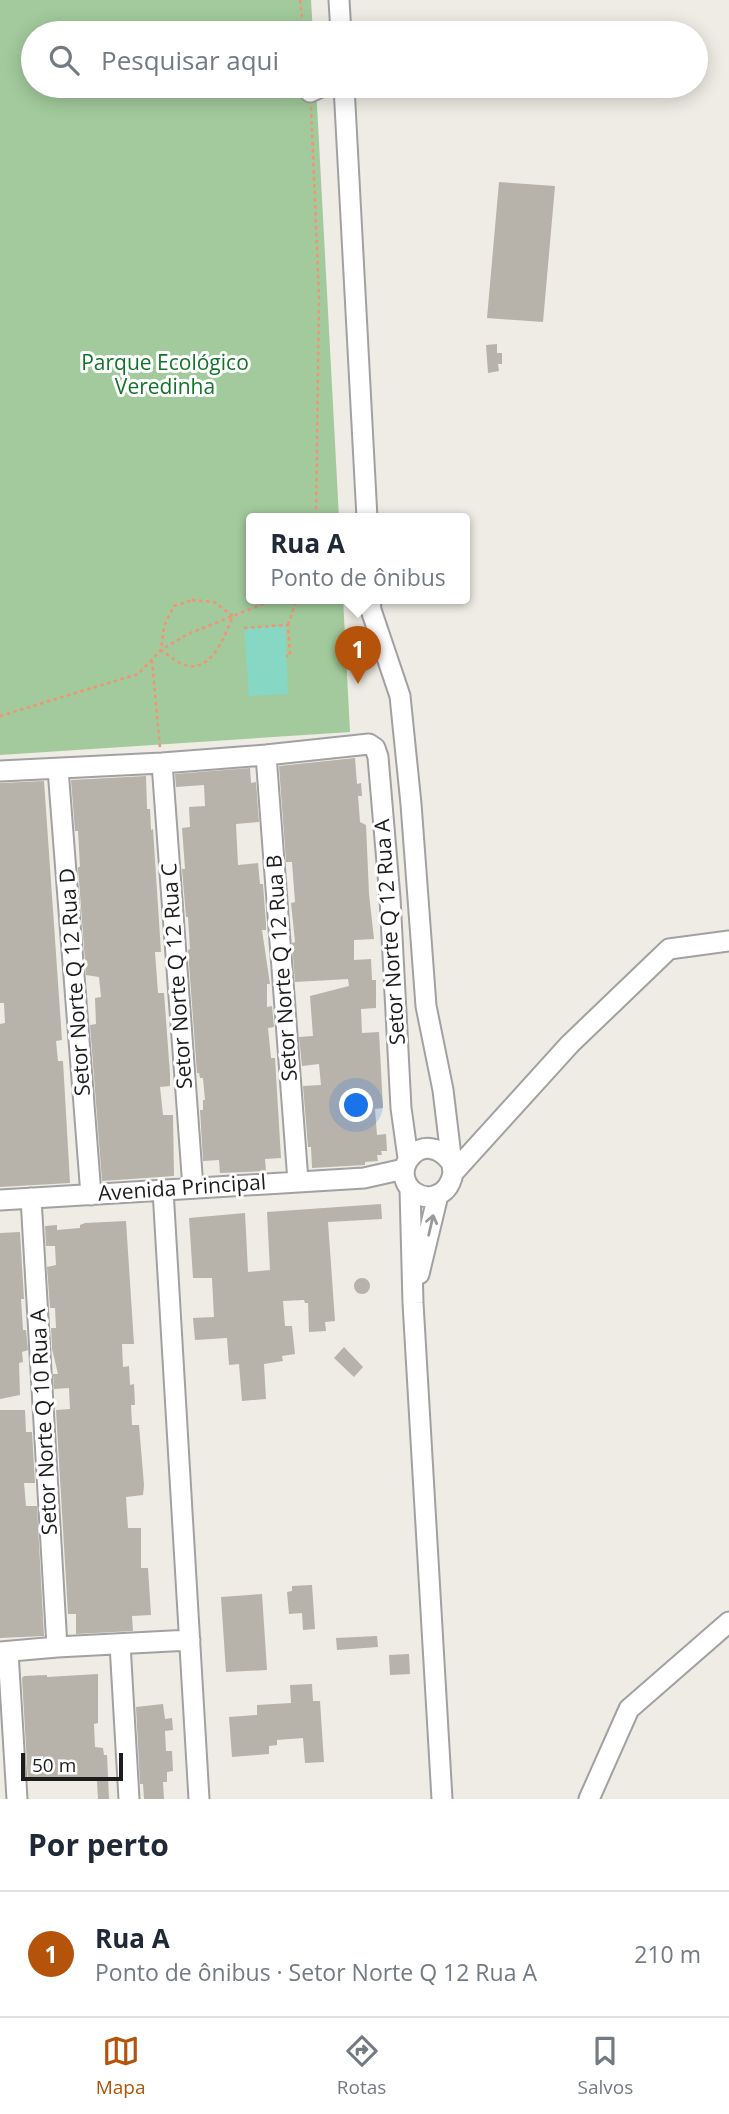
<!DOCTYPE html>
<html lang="pt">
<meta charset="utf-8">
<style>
:root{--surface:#fff;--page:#f2f2f3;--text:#1f2937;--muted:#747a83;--line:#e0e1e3;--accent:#b45309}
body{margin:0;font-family:"Open Sans",sans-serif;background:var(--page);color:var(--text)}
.scale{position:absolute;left:21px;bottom:18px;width:102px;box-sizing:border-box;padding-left:7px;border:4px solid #1d1d1d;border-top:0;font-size:19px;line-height:24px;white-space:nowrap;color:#1d1d1d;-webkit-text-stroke:5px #fff;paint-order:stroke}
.you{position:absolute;left:357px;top:1106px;width:24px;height:24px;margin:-18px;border:5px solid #fff;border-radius:50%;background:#1a73e8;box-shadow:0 0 0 10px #1a73e833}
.badge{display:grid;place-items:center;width:46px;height:46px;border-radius:50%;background:var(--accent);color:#fff;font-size:23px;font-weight:700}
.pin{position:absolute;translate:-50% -58px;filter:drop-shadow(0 2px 4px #0008)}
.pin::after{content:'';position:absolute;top:37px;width:24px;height:21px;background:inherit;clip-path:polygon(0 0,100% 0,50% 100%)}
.popup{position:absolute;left:246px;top:513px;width:224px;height:91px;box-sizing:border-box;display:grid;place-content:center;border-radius:7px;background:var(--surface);filter:drop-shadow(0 2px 5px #0005);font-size:23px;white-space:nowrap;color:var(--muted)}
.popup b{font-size:26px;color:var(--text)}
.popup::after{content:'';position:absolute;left:50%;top:100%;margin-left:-14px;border:14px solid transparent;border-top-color:var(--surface)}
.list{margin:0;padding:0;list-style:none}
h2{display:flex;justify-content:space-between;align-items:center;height:91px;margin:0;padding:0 28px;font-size:30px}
h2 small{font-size:23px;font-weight:400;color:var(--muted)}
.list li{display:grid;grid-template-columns:46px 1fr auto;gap:21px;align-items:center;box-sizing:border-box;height:126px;padding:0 28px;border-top:2px solid var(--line)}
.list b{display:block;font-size:26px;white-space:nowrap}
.list p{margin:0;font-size:23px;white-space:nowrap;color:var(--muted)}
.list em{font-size:23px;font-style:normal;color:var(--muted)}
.icon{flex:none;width:38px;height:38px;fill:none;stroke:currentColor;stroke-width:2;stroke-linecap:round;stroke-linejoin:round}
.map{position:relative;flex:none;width:729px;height:1799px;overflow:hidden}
.search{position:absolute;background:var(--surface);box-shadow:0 4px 18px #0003;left:21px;right:21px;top:21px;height:77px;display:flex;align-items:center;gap:18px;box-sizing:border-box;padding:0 24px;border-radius:38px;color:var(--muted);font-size:26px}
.sheet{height:217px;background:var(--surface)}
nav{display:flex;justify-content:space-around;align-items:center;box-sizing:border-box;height:98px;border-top:2px solid var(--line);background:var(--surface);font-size:19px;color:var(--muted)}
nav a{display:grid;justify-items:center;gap:4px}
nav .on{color:var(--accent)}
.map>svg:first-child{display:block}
.forest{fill:#a2ca9c}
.pitch{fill:#87d7c5}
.building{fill:#b7b2aa}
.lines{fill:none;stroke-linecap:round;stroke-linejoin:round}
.minor-casing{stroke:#a1a1a1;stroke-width:23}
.path{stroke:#ef9474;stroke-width:2.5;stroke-dasharray:3.5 3.5;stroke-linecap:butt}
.minor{stroke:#fff;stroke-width:19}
.oneway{stroke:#999}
.labels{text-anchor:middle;stroke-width:6;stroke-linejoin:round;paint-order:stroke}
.park-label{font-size:21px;fill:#14732b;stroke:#fff}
.street-label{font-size:21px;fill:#1d1d1d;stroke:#fff}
</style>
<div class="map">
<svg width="729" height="1799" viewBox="0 0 729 1799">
<rect width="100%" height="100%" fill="#eeece4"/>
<!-- forest -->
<path class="forest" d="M0,0h311l2,33h-280v53h283l23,432h-88v80h92l7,134 -350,23z"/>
<!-- pitch -->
<path class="pitch" d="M285,626l3,68 -39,2 -5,-68z"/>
<!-- building -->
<path class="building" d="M499,182l56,4 -12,136 -56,-4z
M497,344v9h5v11h-4l1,7 -11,2 -2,-28z
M355,758l2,26 4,-1 1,13h-4l2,26 6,3 3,69 5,45 -20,1v20l17,-1 1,21h4v28l-15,1 1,24 17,-1 4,76 -8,1 2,26 9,-1 1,17h-6l1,4h-5l1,6 -13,1v3l-53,3 -1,-21h-3l-5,-61 18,-1 -2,-21 -17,2 -3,-29 14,-1 -3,-40 39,-10 -1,-7 -53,3 -3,-39 3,-1 -4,-39 4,-1 -3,-40h-6l-7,-96z
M250,768l1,15 5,-1 3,40 -23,2 2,41 20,-2 2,21h3l3,40v6h-4l8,54h-3v23l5,-1 2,21 -6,1 3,30h4l6,100 -16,1 1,12 -46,2 -1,-13 -16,1 -3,-51h3v-10h2l-2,-22h-3l-1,-5h-2l-9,-123 2,-1 -2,-32h-2l-4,-48h3l-3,-41 8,-1 -1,-20 16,-1 -1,-21 -28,2 -1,-13z
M146,776l1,33h3l1,21 2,-1 8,123h-6l3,41h6l6,81v12l-10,1 3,28h10l1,61 -72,5 -12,-156 6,-1 -1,-26 6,-1 -2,-20 -13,-2 -8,-108h2l-2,-36h-3l-4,-51z
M44,781l18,259 -6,1 2,20h5l7,122 -70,4v-163l5,-1 -1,-20h-4v-220z
M381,1204l1,15 -54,3 7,99 -10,1 1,9 -17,1 -1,-29h-3l-1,-3 -21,1 2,25h7l3,28 -13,2 1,5 -19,3 2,35 -24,2 -3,-37 -10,1 -2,-27 -32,2 -2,-22 21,-1 -2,-39h-19l-4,-60 56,-5 3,59 22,-2 -3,-58z
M126,1221l8,123h-12l1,23 6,-1 1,19 4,-1 1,21h-4l1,20h7l5,60 -1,10 -17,2 2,31h13v40h7l3,47 -19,1 1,15 -57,3v-20h-8l-12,-204 14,-1 -1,-21 -15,1 -1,-15h5l-6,-25 -1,-21h5l-1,-20h-5l-3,-41 9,-2 -1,-19h-9l-1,-20 12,-1v5l23,-2v-3l5,-2z
M20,1232l4,67h-3l2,31h3l2,20 -6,2 1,10 -4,1 1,32 -20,4v-166z
M354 1286a8 8 0 1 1 16 0a8 8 0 1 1-16 0Z
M344,1347l19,20 -9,10 -20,-19z
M0,1410h25l1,22h6l3,51h-11l2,23h11l7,130 -44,2z
M312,1585l3,44 -12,1 -1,-17 -13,1 -2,-22 5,-1v-5z
M262,1594l5,76 -41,2 -5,-75z
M377,1636l1,11 -41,3 -1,-12z
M409,1654l1,20 -20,1 -1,-20z
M98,1674v49l-4,1 1,23 8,1 1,7h3l2,44h-11l-1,-18h-69l-6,-103 2,-2 23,-1v2z
M312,1684l1,17h7l4,61 -19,1 -2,-25 -26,2v5l-8,1v8l-37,3 -3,-40 28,-2v-10l34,-2 -1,-18z
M163,1704l2,15 7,-1 1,12 -8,1 1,20h6l1,20 -6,1v10h-4l1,17h-20l-1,-15h-3l-4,-77z"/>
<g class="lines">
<defs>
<path id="minor" d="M339,0l2,33
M344,86l23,432
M310,92l13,-6
M370,598l1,12 29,86 11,108 15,202 17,84 10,83c-2,11 -7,20 -19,23 -7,2 -14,0 -20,-4 -28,-22 10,-65 36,-31
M266,755l32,426
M162,763l31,425
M58,769l33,426
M0,771l162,-8 104,-8 103,-11 6,4 3,9 12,141 11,210 7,50
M453,1173l117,-129 99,-95 60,-8
M410,1189l3,114 29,496
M163,1190l36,609
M31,1198l26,449
M0,1200l364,-22 40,-9
M419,1274l19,-79
M120,1644l9,155
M0,1652l57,-5 133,-7
M8,1652l9,147
M589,1799l40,-90 100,-87"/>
</defs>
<!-- minor casing -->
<use href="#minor" class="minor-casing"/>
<!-- path -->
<path class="path" d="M300,0l4,33
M311,107l8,190 -3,221
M192,600l22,2 19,14c-9,21 -23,62 -53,47 -6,-3 -13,-9 -19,-13l3,-24 10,-20z
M288,625l9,-27
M244,628l44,-3 2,31h-4
M152,660l8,88
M0,716l138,-42 23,-24 27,-16 90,-36"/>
<!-- minor -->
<use href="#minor" class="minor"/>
</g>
<!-- one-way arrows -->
<defs><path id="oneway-shaft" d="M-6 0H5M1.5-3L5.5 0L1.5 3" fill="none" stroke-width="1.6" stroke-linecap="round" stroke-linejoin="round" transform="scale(1.75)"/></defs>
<use class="oneway" href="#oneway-shaft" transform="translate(431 1225) rotate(-77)"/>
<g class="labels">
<!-- park labels -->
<g class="park-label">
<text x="165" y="370">Parque Ecológico<tspan x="165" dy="24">Veredinha</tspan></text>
</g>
<!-- street labels -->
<g class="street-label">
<text transform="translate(390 932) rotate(-94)" y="7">Setor Norte Q 12 Rua A</text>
<text transform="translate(282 968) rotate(-94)" y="7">Setor Norte Q 12 Rua B</text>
<text transform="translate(177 976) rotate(-94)" y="7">Setor Norte Q 12 Rua C</text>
<text transform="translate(75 982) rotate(-94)" y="7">Setor Norte Q 12 Rua D</text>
<text transform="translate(182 1188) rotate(-4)" y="7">Avenida Principal</text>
<text transform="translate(44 1422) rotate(-93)" y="7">Setor Norte Q 10 Rua A</text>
</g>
</g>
</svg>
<div class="scale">50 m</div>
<div class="you"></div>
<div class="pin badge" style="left:358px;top:684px">1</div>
<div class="popup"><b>Rua A</b>Ponto de ônibus</div>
<div class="search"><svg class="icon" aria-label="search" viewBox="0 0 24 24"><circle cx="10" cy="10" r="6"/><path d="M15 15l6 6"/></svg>Pesquisar aqui</div>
</div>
<section class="sheet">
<h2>Por perto<small></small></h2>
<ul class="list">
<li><span class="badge">1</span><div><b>Rua A</b><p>Ponto de ônibus · Setor Norte Q 12 Rua A</p></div><em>210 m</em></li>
</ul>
</section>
<nav>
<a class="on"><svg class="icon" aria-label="map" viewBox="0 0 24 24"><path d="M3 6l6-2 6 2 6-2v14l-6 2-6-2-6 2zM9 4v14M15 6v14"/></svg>Mapa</a>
<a><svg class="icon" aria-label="directions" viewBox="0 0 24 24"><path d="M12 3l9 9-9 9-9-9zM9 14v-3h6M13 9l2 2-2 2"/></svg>Rotas</a>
<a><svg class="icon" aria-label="saved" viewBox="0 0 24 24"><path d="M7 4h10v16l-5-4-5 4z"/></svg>Salvos</a>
</nav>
